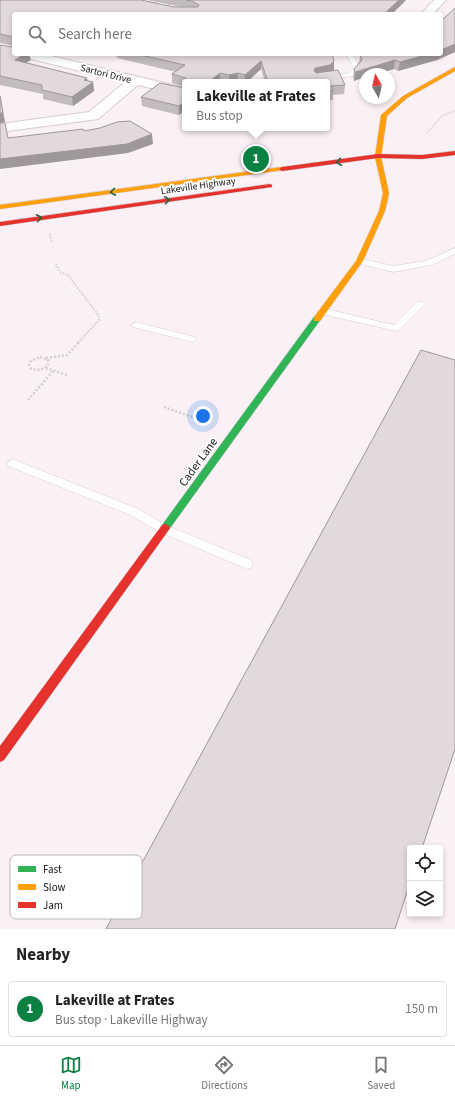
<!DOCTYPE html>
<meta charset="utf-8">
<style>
:root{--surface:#fff;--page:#f2f2f2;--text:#222;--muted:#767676;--line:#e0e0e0;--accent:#0b8043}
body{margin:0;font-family:"Source Sans 3",sans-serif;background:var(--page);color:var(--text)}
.controls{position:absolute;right:12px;bottom:12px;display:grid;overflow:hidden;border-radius:4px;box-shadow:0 2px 6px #0003}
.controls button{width:36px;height:36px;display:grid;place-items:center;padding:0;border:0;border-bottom:1px solid var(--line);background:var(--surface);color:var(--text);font:20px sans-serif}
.compass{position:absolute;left:359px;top:68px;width:36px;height:36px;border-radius:50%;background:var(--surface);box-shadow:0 2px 6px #0003;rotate:352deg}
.you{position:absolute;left:203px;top:416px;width:14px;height:14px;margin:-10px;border:3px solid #fff;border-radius:50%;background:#1a73e8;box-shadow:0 0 0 6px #1a73e833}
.badge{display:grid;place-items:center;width:26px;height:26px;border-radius:50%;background:var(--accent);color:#fff;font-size:13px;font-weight:700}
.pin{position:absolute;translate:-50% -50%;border:2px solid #fff;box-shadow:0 1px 4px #0006}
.popup{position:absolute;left:182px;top:79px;width:148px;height:52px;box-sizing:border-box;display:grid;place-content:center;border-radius:4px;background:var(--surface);filter:drop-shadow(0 1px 3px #0005);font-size:13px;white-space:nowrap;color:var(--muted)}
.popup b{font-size:15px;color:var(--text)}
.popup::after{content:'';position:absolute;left:50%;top:100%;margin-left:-8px;border:8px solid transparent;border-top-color:var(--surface)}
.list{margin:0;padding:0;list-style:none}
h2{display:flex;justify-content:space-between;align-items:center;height:52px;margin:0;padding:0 16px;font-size:17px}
h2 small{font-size:13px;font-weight:400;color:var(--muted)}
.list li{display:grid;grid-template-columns:26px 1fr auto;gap:12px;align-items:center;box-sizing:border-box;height:56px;margin:0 8px 8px;padding:0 8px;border:1px solid var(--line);border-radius:4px}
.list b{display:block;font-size:15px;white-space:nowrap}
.list p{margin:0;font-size:13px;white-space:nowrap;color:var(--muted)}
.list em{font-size:13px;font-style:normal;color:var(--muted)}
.icon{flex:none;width:22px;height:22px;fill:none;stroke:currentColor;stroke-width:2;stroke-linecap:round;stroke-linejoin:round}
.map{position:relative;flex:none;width:455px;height:929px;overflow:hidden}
.search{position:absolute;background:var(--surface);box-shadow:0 2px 6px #0003;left:12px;right:12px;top:12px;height:44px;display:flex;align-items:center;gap:10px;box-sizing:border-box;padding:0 14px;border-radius:4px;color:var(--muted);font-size:15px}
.sheet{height:116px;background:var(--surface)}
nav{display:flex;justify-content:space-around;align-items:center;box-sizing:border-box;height:56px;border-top:1px solid var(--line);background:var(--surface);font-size:11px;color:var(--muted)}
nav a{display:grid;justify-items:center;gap:2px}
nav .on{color:var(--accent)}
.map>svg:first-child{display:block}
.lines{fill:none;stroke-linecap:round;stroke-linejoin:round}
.lane-casing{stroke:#d6cdd2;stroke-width:1}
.street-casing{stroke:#d6cdd2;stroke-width:2}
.fast-casing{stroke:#d6cdd2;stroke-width:1}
.slow-casing{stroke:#d6cdd2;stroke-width:1}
.jam-casing{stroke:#d6cdd2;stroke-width:1}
.path-far2{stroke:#d3d0d1;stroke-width:1.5;stroke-dasharray:1 1;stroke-linecap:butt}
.path-far1{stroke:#d3d0d1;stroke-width:2;stroke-dasharray:1.5 1.5;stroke-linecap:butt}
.path{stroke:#d3d0d1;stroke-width:2.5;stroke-dasharray:2 2;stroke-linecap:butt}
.lane{fill:#fefdfe;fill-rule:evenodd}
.street{fill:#fefdfe;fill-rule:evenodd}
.fast{fill:#30b455;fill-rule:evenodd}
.slow{fill:#ff9f0a;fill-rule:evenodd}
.jam{fill:#e5322d;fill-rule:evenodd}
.wall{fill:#c2bbbf}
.shaded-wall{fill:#9e989b}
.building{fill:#e2d9de;stroke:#9e989b}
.oneway{stroke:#256436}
.labels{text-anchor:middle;stroke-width:4;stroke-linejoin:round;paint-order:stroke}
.far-street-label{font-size:10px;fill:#1a1317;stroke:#fff}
.street-label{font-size:12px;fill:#1a1317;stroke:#fff}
.key{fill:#fff;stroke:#bab8b9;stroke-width:1}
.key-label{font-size:11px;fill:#1a1317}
</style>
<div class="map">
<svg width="455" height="929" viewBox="0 0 455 929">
<rect width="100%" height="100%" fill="#faf0f5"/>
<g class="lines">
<defs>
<path id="lane" d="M346,54h6l8,14 -7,8 -28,3v-2l24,-4 5,-5z
M455,248v6l-24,11 -38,7 -37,-9 -1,-2 4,-3 34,8 33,-5z
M420,301l5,3 -26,26 -3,1 -74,-17 -5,-3 5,-3 72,17 23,-23z
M136,322l59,15 2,2 -5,3 -59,-15 -2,-2z
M12,459l124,49 32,18 83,34 2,4 -2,4 -4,1 -87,-37 -32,-18 -120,-48 -1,-3z"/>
<path id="street" d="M161,0h15l-26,14h-15z
M434,0h12l-13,14h-12z
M21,54h22l142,34v8l-47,-11 -40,34 -98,13v-8l89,-12 36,-30 -102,-25z"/>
<path id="fast" d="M314,317h6l1,2 -153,212h-6l-2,-3 2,-3z"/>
<path id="slow" d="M455,67v4l-48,27 -20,18 -6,41 8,36 -4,18 -22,50 -43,60h-6v-4l42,-56 23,-50 4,-18 -8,-36 6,-42 22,-19z
M282,167l2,1v2l-284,39v-4z"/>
<path id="jam" d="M455,151v4l-33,4 -44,-1 -96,13 -3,-2 3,-2 96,-13 44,1z
M270,184l2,1v2l-272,39v-4z
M165,524l3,1 2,3 -2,3 -164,229 -4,2v-16l162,-221z"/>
</defs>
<!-- lane casing -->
<use href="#lane" class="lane-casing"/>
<!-- street casing -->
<use href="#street" class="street-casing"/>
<!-- fast casing -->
<use href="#fast" class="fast-casing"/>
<!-- slow casing -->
<use href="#slow" class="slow-casing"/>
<!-- jam casing -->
<use href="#jam" class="jam-casing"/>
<!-- path-far2 -->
<path class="path-far2" d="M427,133l15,-17 13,-5"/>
<!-- path-far1 -->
<path class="path-far1" d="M50,234l2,9
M56,264l4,8 8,3 31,41v4l-21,23"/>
<!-- path -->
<path class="path" d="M40,357l8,3v6l-8,4 -9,-1 -2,-4 2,-4z
M46,358l21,-3 12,-13
M46,368l21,7
M28,400l26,-30
M164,407l40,14"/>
<!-- lane -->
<use href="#lane" class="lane"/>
<!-- street -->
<use href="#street" class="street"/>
<!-- fast -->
<use href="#fast" class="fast"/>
<!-- slow -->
<use href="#slow" class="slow"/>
<!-- jam -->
<use href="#jam" class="jam"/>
</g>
<!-- wall -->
<path class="wall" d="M0,0l181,7 -34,-7h259l-9,9 -383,5v32l-14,-3z
M455,8v44l-18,8 -39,11 -4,-2 -18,5h-11l-11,7 -1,-3 1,-9 5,-6 1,-8 81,-1z
M0,45l31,15 -5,3 67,19 1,9 -21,15 -30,-7v-5l-43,-9z
M116,54h216l2,7v9l-1,1 12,14 -1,9 -11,1v5h-6v-18h-62l-4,-13 -14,13h-62v5l-13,-4v-9l4,-2 -59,-14z
M185,88l-6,27 -37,-9 -1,-9z"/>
<!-- shaded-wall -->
<path class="shaded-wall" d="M398,0h8l-14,14h-8z
M455,44v8l-18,8 -39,11 2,-9 29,-8h12v-4z
M25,54h4l2,6 -15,9 -1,-9z
M395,60l-1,9 -18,5h-11v3l-11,4 1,-9z
M261,61v8l-14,13h-2v-7z
M334,61v9l-5,4 -15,3v-6l1,-3z
M220,73v9h-11z
M238,73l-1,9h-8v-7z
M87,78l1,8 5,-4 1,9 -21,15 -1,-9 12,-17z
M0,95l5,27 -5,1z
M185,101v10l-6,4v-9z
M152,134l1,10 -25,9 -128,16v-10z"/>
<!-- building -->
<path class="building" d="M0,0h141l33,7h24l1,-2 -7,-4 -6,-1h213l-15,14h-370v30v-7l-14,-3z
M455,8v36l-14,6v-29z
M0,45l12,2 2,-1v8h11l-10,6 72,18 -3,2 9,2 -21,15 -30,-7v-5l-42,-9z
M136,54h196l2,7 -4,4 -15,3 -1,3 2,2 22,-3 7,15 -14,1 2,5h-6v-9h-59l-7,-21 -16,14 -7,-2 -9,2 -9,-2 -11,9h-23v-4l-14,-4 13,-9z
M362,54h67l-29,8 -5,-2 -40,12 -1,-3 8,-9 -2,-5z
M160,83l25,5v13l-6,5 -38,-9z
M0,96l3,17h-3z
M130,121l22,13 -25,10 -127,15v-36h5l3,15 75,-9 1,2 16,-3 17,-6z
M421,350l34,10v389l-33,99h-12v35l-15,46h-289z"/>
<!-- one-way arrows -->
<defs><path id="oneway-chevron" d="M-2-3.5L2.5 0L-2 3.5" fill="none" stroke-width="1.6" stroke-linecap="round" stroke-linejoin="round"/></defs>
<g class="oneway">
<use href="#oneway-chevron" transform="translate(339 162) rotate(172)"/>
<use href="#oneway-chevron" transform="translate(113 192) rotate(172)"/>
<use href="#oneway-chevron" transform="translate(167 200) rotate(-8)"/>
<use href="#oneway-chevron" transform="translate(39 218) rotate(-8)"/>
</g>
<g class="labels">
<!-- far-street labels -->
<g class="far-street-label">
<text transform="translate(106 73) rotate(14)" y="4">Sartori Drive</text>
<text transform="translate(198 185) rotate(-8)" y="4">Lakeville Highway</text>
</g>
<!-- street labels -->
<g class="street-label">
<text transform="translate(198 462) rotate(-54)" y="4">Cader Lane</text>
</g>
</g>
<!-- legend -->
<rect x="10" y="855" width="132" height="64" rx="6" class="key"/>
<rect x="18" y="866" width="18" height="6" fill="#30b455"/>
<rect x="18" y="884" width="18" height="6" fill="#ff9f0a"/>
<rect x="18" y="902" width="18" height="6" fill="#e5322d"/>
<g class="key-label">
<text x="43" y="873">Fast</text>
<text x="43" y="891">Slow</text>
<text x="43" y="909">Jam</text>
</g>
</svg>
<div class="controls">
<button><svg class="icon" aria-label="locate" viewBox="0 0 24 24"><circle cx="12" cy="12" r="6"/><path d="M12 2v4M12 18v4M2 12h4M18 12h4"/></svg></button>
<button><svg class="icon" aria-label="layers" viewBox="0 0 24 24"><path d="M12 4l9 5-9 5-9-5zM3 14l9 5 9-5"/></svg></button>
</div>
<svg class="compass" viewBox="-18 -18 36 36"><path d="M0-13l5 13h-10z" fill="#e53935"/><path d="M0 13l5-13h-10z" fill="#767676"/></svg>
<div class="you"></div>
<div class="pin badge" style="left:256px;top:159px">1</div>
<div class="popup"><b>Lakeville at Frates</b>Bus stop</div>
<div class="search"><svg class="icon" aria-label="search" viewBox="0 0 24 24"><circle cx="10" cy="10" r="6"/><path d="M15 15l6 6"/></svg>Search here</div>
</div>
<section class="sheet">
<h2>Nearby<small></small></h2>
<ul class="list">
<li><span class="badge">1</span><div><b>Lakeville at Frates</b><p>Bus stop · Lakeville Highway</p></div><em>150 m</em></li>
</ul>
</section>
<nav>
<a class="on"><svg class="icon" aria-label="map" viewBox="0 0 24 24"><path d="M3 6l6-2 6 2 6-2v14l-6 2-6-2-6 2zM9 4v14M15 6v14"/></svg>Map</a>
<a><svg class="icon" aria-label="directions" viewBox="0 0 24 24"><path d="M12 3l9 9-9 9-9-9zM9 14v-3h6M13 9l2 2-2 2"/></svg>Directions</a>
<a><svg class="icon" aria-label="saved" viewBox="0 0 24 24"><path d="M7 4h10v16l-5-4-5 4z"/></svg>Saved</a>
</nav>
